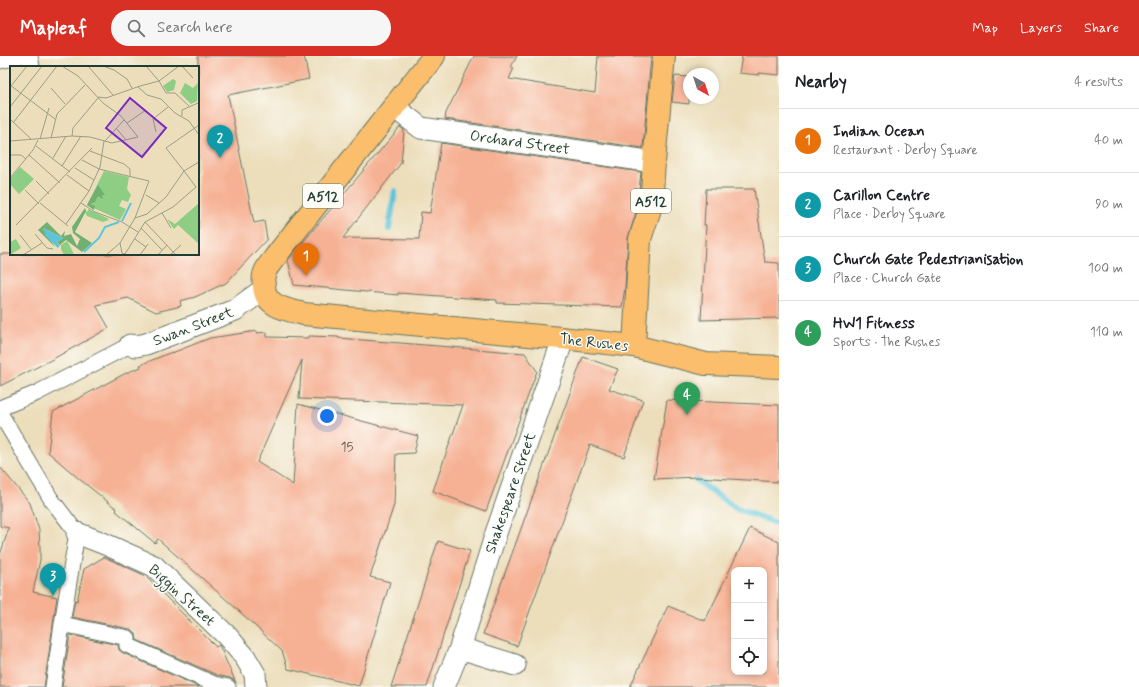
<!DOCTYPE html>
<meta charset="utf-8">
<style>
:root{--surface:#fff;--page:#f6f6f6;--text:#202124;--muted:#757577;--line:#e0e0e0;--accent:#d93025}
body{margin:0;font-family:Mynerve,sans-serif;background:var(--page);color:var(--text)}
.controls{position:absolute;right:12px;bottom:12px;display:grid;overflow:hidden;border-radius:8px;box-shadow:0 2px 6px #0003}
.controls button{width:36px;height:36px;display:grid;place-items:center;padding:0;border:0;border-bottom:1px solid var(--line);background:var(--surface);color:var(--text);font:20px sans-serif}
.compass{position:absolute;left:683px;top:12px;width:36px;height:36px;border-radius:50%;background:var(--surface);box-shadow:0 2px 6px #0003;rotate:141deg}
.you{position:absolute;left:327px;top:360px;width:14px;height:14px;margin:-10px;border:3px solid #fff;border-radius:50%;background:#1a73e8;box-shadow:0 0 0 6px #1a73e833}
.badge{display:grid;place-items:center;width:26px;height:26px;border-radius:50%;background:var(--accent);color:#fff;font-size:13px;font-weight:700}
.pin{position:absolute;translate:-50% -33px;filter:drop-shadow(0 1px 2px #0008)}
.pin::after{content:'';position:absolute;top:21px;width:14px;height:12px;background:inherit;clip-path:polygon(0 0,100% 0,50% 100%)}
.list{margin:0;padding:0;list-style:none}
h2{display:flex;justify-content:space-between;align-items:center;height:52px;margin:0;padding:0 16px;font-size:17px}
h2 small{font-size:13px;font-weight:400;color:var(--muted)}
.list li{display:grid;grid-template-columns:26px 1fr auto;gap:12px;align-items:center;box-sizing:border-box;height:64px;padding:0 16px;border-top:1px solid var(--line)}
.list b{display:block;font-size:15px;white-space:nowrap}
.list p{margin:0;font-size:13px;white-space:nowrap;color:var(--muted)}
.list em{font-size:13px;font-style:normal;color:var(--muted)}
.icon{flex:none;width:22px;height:22px;fill:none;stroke:currentColor;stroke-width:2;stroke-linecap:round;stroke-linejoin:round}
.map{position:relative;flex:none;width:779px;height:631px;overflow:hidden}
header{display:flex;align-items:center;gap:24px;box-sizing:border-box;height:56px;padding:0 20px;background:var(--accent);color:#fff}
header strong{font-size:19px}
nav{display:flex;gap:22px;margin-inline-start:auto;font-size:14px}
.search{width:280px;height:36px;background:var(--page);display:flex;align-items:center;gap:10px;box-sizing:border-box;padding:0 14px;border-radius:22px;color:var(--muted);font-size:15px}
main{display:flex}
aside{flex:1;background:var(--surface)}
.map>svg:first-child{display:block}
.lines{fill:none;stroke-linecap:round;stroke-linejoin:round}
.stream{stroke:#5ec4db;stroke-width:6}
.building{fill:#f6b093;fill-rule:evenodd}
.pedestrian-casing{stroke:#677563;stroke-width:17}
.minor-casing{stroke:#677563;stroke-width:23}
.primary-casing{stroke:#677563;stroke-width:24}
.pedestrian{stroke:#fff;stroke-width:15}
.minor{stroke:#fff;stroke-width:21}
.primary{stroke:#fabe6d;stroke-width:22}
.labels{text-anchor:middle;stroke-width:3;stroke-linejoin:round;paint-order:stroke}
.number-label{font-size:13px;fill:#555a4c}
.shield{fill:#fdfcf7;stroke:#62766e;stroke-width:1}
.shield-label{font-size:14px;font-weight:bold;fill:#1f3d34}
.street-label{font-size:15px;fill:#1f3d34;stroke:#fdfcf7}
.inset-river{fill:none;stroke:#5ec4db;stroke-width:2}
.inset-road{fill:none;stroke:#9a9e85;stroke-width:1}
.view{fill:#7b2cbf;fill-opacity:0.15;stroke:#7b2cbf;stroke-width:2}
.inset-edge{fill:none;stroke:#1f3d34;stroke-width:2}
</style>
<header>
<strong>Mapleaf</strong>
<div class="search"><svg class="icon" aria-label="search" viewBox="0 0 24 24"><circle cx="10" cy="10" r="6"/><path d="M15 15l6 6"/></svg>Search here</div>
<nav><a>Map</a><a>Layers</a><a>Share</a></nav>
</header>
<main>
<div class="map">
<svg width="779" height="631" viewBox="0 0 779 631">
<rect width="100%" height="100%" fill="#fdfcf7"/>
<filter id="ink" filterUnits="userSpaceOnUse"><feTurbulence type="fractalNoise" baseFrequency=".025" numOctaves="2"/><feDisplacementMap in="SourceGraphic" scale="8" xChannelSelector="R" yChannelSelector="G"/><feConvolveMatrix kernelMatrix="1 2 1 2 8 2 1 2 1" color-interpolation-filters="sRGB"/></filter>
<filter id="wash" filterUnits="userSpaceOnUse"><feTurbulence type="fractalNoise" baseFrequency=".012" numOctaves="4" result="noise"/><feDisplacementMap in="SourceGraphic" scale="16" xChannelSelector="R" yChannelSelector="G"/><feGaussianBlur stdDeviation="0.9" result="paint"/><feColorMatrix in="noise" values="0 0 0 0 0 0 0 0 0 0 0 0 0 0 0 0 0 1.4 0 .05"/><feComposite in="paint" operator="in"/></filter>
<g filter="url(#wash)">
<rect width="100%" height="100%" fill="#ecdebb"/>
<g class="lines">
<!-- stream -->
<path class="stream" d="M389,173l6,-38
M696,424l41,29 42,15"/>
</g>
<g id="blocks">
<!-- building -->
<path class="building" d="M198,0h106l5,23 -81,16 26,128 10,-2 3,18 -41,44 -31,14 -15,4 1,5 -25,6 -28,-14 -32,7 13,23 -58,32 -51,26v-132h198z
M474,0h43l-6,11 3,1 -5,11 86,14 3,-37h53l-8,92 -198,-29 1,-6z
M742,0h37v19l-20,-2v2l-20,-2z
M675,20l14,1v27l-17,-2z
M400,71l4,3 -3,33 -58,75 76,1 2,-27 9,1 11,-70 200,29 -4,37 -9,29 -3,49 -3,20 -125,-4v-3l-99,-7v2l-104,-10 -6,-25z
M706,133h48l11,73 14,1v55l-78,2 5,-95h-2z
M257,275v2l10,-1v5l42,1v-2l29,1v1l187,15 12,18 -51,140 -53,-20 30,-86 -164,-6 3,-39 -45,102 36,23 5,-81 120,32 -4,17 -18,1 -2,51 -24,72 20,5 -31,104 -71,-17 -6,-18 -43,-40 -81,-72 -3,4 -39,-32 1,-2 -39,-31 -30,-26 5,-40 73,-39 15,-6 -1,-2 32,-13v1l38,-15z
M583,301l35,12 -9,20 34,11 -19,57 -34,-12 -73,201 -34,-12z
M667,344l112,5v77l-82,-5 -43,2z
M0,411l30,36 9,27 1,17v13l-7,32 24,5 -13,90h-44v-132l9,-27 -9,-2z
M750,472l29,14v145h-149l38,-81 37,15zM734,514h30v102h-30z
M438,485l32,10 -43,136h-36z
M104,501l40,18 72,72 3,-2 17,38 -2,-3 -4,-2 -13,-3 -80,-35 -1,-6 -2,-3 -4,-2 -58,-12 3,-17 2,1 7,-32z
M70,579l48,10 1,5 4,3 76,34h-137z"/>
</g>
</g>
<g filter="url(#ink)">
<use href="#blocks" fill-opacity="0" stroke="#677563" stroke-width="1"/>
<g class="lines">
<defs>
<path id="pedestrian" d="M30,0l2,11
M0,5l22,-5
M0,352l37,-15 93,-48
M0,357l51,86 26,34 -15,91 -9,63
M62,568l66,14 -1,7 87,39 14,3"/>
<path id="minor" d="M394,51l27,21 233,34
M130,289l6,1 10,-2 89,-34 29,-21
M77,477l28,11 49,22 73,70 18,21 10,17 1,13
M460,592l55,17
M444,631l16,-39 36,-115 65,-188v-7"/>
<path id="primary" d="M434,0l-155,196c-4,6 -10,12 -13,18 -3,5 -3,10 -2,16 1,21 24,24 40,28l257,24 73,8 72,18 73,3
M634,290l6,-107 11,-33 3,-44 10,-106"/>
</defs>
<!-- pedestrian casing -->
<use href="#pedestrian" class="pedestrian-casing"/>
<!-- minor casing -->
<use href="#minor" class="minor-casing"/>
<!-- primary casing -->
<use href="#primary" class="primary-casing"/>
<!-- pedestrian -->
<use href="#pedestrian" class="pedestrian"/>
<!-- minor -->
<use href="#minor" class="minor"/>
<!-- primary -->
<use href="#primary" class="primary"/>
</g>
</g>
<g class="labels">
<!-- number labels -->
<g class="number-label">
<text x="347" y="395">15</text>
</g>
<!-- shield labels -->
<g class="shield">
<rect x="303" y="128" width="40" height="24" rx="3"/>
<rect x="631" y="133" width="40" height="24" rx="3"/>
</g>
<g class="shield-label">
<text x="323" y="145">A512</text>
<text x="651" y="150">A512</text>
</g>
<!-- street labels -->
<g class="street-label">
<text transform="translate(520 86) rotate(8)" y="5">Orchard Street</text>
<text transform="translate(193 270) rotate(-21)" y="5">Swan Street</text>
<text transform="translate(594 286) rotate(6)" y="5">The Rushes</text>
<text transform="translate(510 437) rotate(-71)" y="5">Shakespeare Street</text>
<text transform="translate(182 539) rotate(42)" y="5">Biggin Street</text>
</g>
</g>
<!-- overview -->
<g transform="translate(10 10)">
<rect width="189" height="189" fill="#ecdebb"/>
<path d="M163,13l3,2 -2,9 -7,2 -4,-6zM10,101l14,12 -15,15 -9,-10v-5zM94,105l25,6 -2,12 4,6 -3,7 -6,-2 -3,6 7,3 -6,11 -33,-15zM189,137v41l-21,-19 -4,4 -7,-10 8,5zM78,143l21,10h-2l2,1 -6,2 -16,-6 -2,-4 3,-1zM6,173l5,9 -11,7v-13zM57,175l5,9 2,5h-10l-3,-6v-4z" fill="#8dcd84"/>
<path d="M88,119l7,10h-3l1,4 -5,-3 -3,6 -5,2 5,2 -1,4 -7,-5zM75,142l1,3 -11,21 17,11 -10,9 -16,-12 -6,5 -3,-3 6,-4 -20,-10 12,19 -17,-17 9,-8 14,14 4,-5 -1,5 7,-2 6,12 3,-7 -7,-6 -1,-6z" fill="#72b072"/>
<path d="M175,17l8,5 5,-5 -1,18 -6,3 -11,-11z" fill="#8dcd84"/>
<path d="M33,162l20,10 -6,4 3,3 -2,3 -12,-12z" fill="#5ec4db"/>
<path class="inset-river" d="M112,155l9,-18M74,186l15,-14 6,-11 14,-5"/>
<path class="inset-road" d="M52,0l16,10 25,27M78,0l25,29M93,0l11,4 13,9 5,9M136,0l13,15 7,12h9l14,13M172,0l11,12M0,19l45,34M1,20l16,-20M130,20l19,-5 20,-15M128,21l9,8 14,4 14,14 14,8 10,14M41,22l14,16M88,31l8,1 34,-12M0,41l32,-41M172,50v-6l16,-7M0,53l21,20M3,57l44,-57M117,57l19,-13M189,59l-33,23 18,23 15,-9M106,62l10,12M146,66l-3,-13 15,-12M62,70l1,-8 25,-30M41,72l6,-24 28,-29M30,73l9,-31M0,75l62,-5 18,1 22,6 26,-6 -17,-21 -18,-13M95,75l19,-21M26,80l34,26M80,85l34,13 6,5v7M0,89h11l5,4M19,89l31,28M43,92l13,-22M72,94l17,9 50,12 -14,37M52,100l19,-30M65,102l19,12M57,109l22,16M0,112l23,-28 5,-10M26,115l13,13M15,124l14,14M136,129l13,8M30,137l28,23M71,137l14,9 27,10 16,10M152,147l9,15M135,156l31,33M56,158l23,-33 11,-24 4,-26M6,159l76,-77M131,162l21,22M25,168l12,14 6,1M10,169l11,14M125,173l11,8M13,189l19,-12M96,189l14,-12 15,-25 12,-4 19,-17 18,-26 12,16 -23,20 -28,15 -20,32 -3,-1 -2,-10M130,189l8,-11M148,189l9,-10M160,189l11,-10"/>
<path class="view" d="M120,32l36,30 -24,29 -36,-29z"/>
<rect width="189" height="189" class="inset-edge"/>
</g>
</svg>
<div class="controls">
<button>+</button>
<button>−</button>
<button><svg class="icon" aria-label="locate" viewBox="0 0 24 24"><circle cx="12" cy="12" r="6"/><path d="M12 2v4M12 18v4M2 12h4M18 12h4"/></svg></button>
</div>
<svg class="compass" viewBox="-18 -18 36 36"><path d="M0-13l5 13h-10z" fill="#e53935"/><path d="M0 13l5-13h-10z" fill="#757577"/></svg>
<div class="you"></div>
<div class="pin badge" style="left:306px;top:220px;background:#e8710a">1</div>
<div class="pin badge" style="left:220px;top:102px;background:#0f9aa8">2</div>
<div class="pin badge" style="left:53px;top:540px;background:#0f9aa8">3</div>
<div class="pin badge" style="left:687px;top:359px;background:#2e9e5b">4</div>
</div>
<aside>
<h2>Nearby<small>4 results</small></h2>
<ul class="list">
<li><span class="badge" style="background:#e8710a">1</span><div><b>Indian Ocean</b><p>Restaurant · Derby Square</p></div><em>40 m</em></li>
<li><span class="badge" style="background:#0f9aa8">2</span><div><b>Carillon Centre</b><p>Place · Derby Square</p></div><em>90 m</em></li>
<li><span class="badge" style="background:#0f9aa8">3</span><div><b>Church Gate Pedestrianisation</b><p>Place · Church Gate</p></div><em>100 m</em></li>
<li><span class="badge" style="background:#2e9e5b">4</span><div><b>HW1 Fitness</b><p>Sports · The Rushes</p></div><em>110 m</em></li>
</ul>
</aside>
</main>
